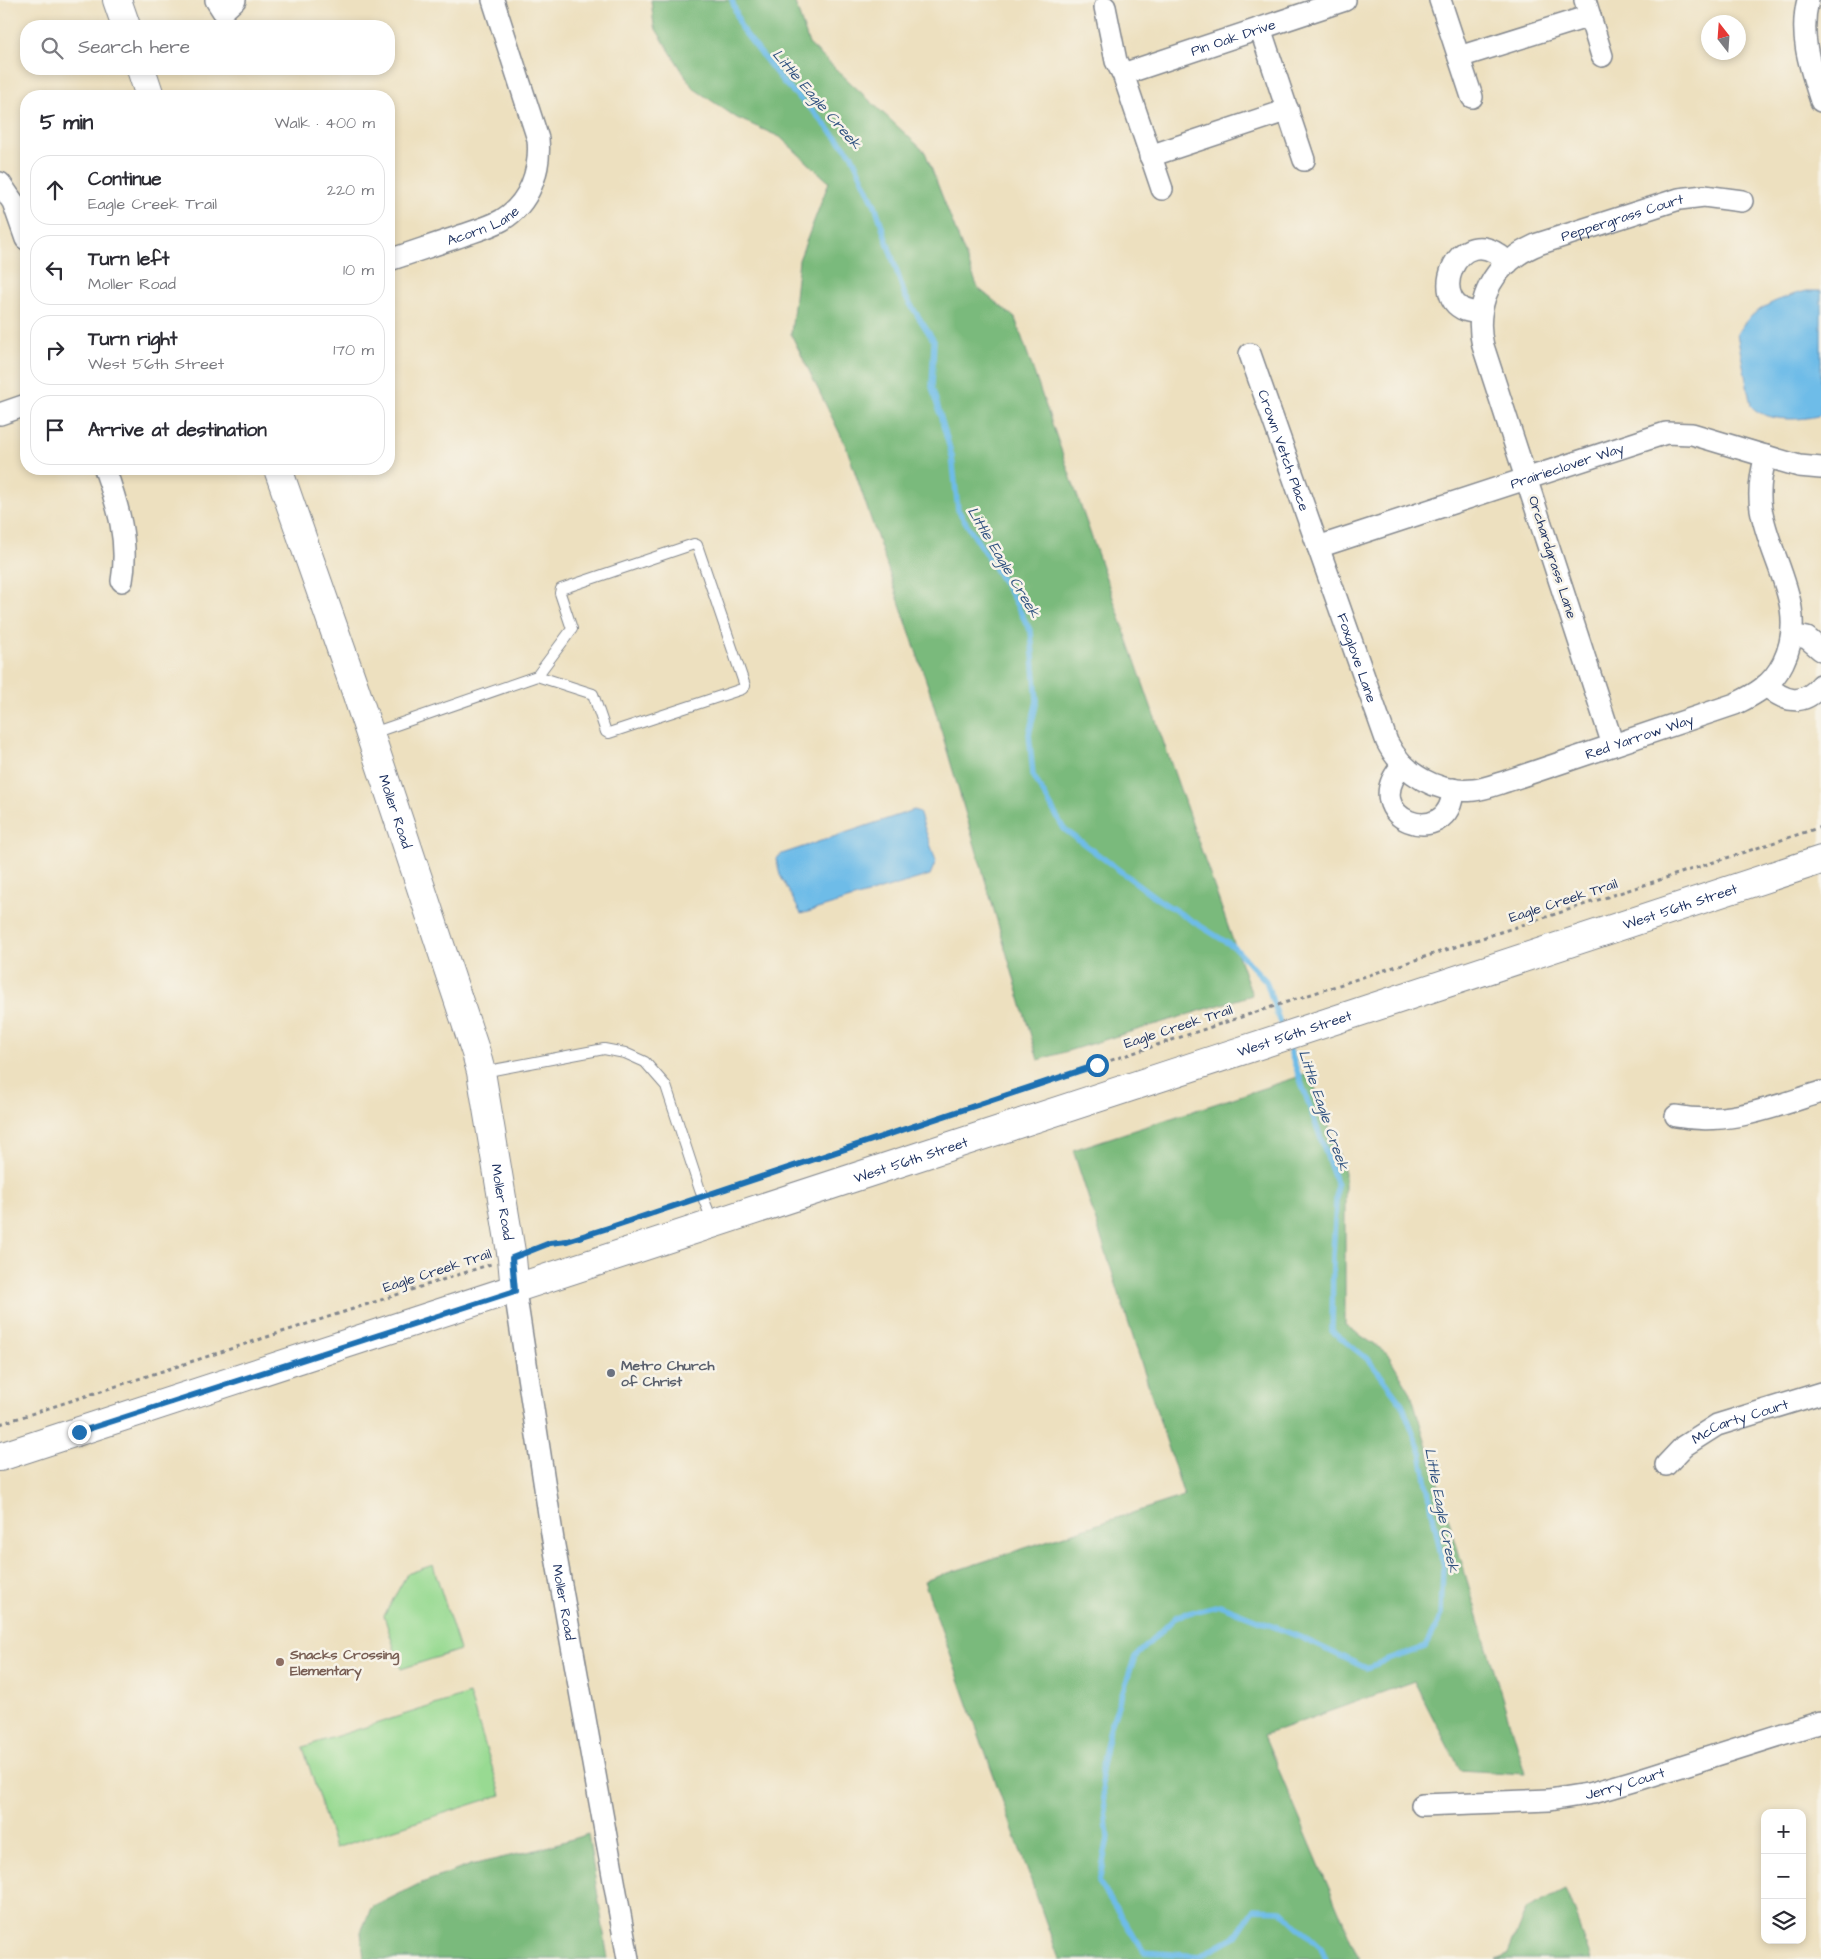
<!DOCTYPE html>
<meta charset="utf-8">
<style>
:root{--surface:#fff;--page:#f7f7f7;--text:#2b2b33;--muted:#7c7c81;--line:#e1e1e2}
body{margin:0;font-family:"Architects Daughter",sans-serif;background:var(--page);color:var(--text)}
.controls{position:absolute;right:15px;bottom:15px;display:grid;overflow:hidden;border-radius:10px;box-shadow:0 2px 8px #0003}
.controls button{width:45px;height:45px;display:grid;place-items:center;padding:0;border:0;border-bottom:1px solid var(--line);background:var(--surface);color:var(--text);font:25px sans-serif}
.compass{position:absolute;left:1701px;top:15px;width:45px;height:45px;border-radius:50%;background:var(--surface);box-shadow:0 2px 8px #0003;rotate:343deg}
.stop{position:absolute;width:15px;height:15px;margin:-11px;border:4px solid #1f6fb2;border-radius:50%;background:#fff}
.stop.end{background:#1f6fb2;border-color:#fff;box-shadow:0 1px 5px #0008}
.list{margin:0;padding:0;list-style:none}
h2{display:flex;justify-content:space-between;align-items:center;height:65px;margin:0;padding:0 20px;font-size:21px}
h2 small{font-size:16px;font-weight:400;color:var(--muted)}
.list li{display:grid;grid-template-columns:32px 1fr auto;gap:15px;align-items:center;box-sizing:border-box;height:70px;margin:0 10px 10px;padding:0 10px;border:1px solid var(--line);border-radius:20px}
.list b{display:block;font-size:19px;white-space:nowrap}
.list p{margin:0;font-size:16px;white-space:nowrap;color:var(--muted)}
.list em{font-size:16px;font-style:normal;color:var(--muted)}
.icon{flex:none;width:28px;height:28px;fill:none;stroke:currentColor;stroke-width:2;stroke-linecap:round;stroke-linejoin:round}
.map{position:relative;flex:none;width:1821px;height:1959px;overflow:hidden}
.search{position:absolute;background:var(--surface);box-shadow:0 2px 8px #0003;left:20px;top:20px;width:375px;height:55px;display:flex;align-items:center;gap:12px;box-sizing:border-box;padding:0 18px;border-radius:20px;color:var(--muted);font-size:19px}
.panel{position:absolute;background:var(--surface);box-shadow:0 2px 8px #0003;left:20px;top:90px;width:375px;height:385px;border-radius:20px}
.map>svg:first-child{display:block}
.green{fill:#98da92;stroke:#5a8478}
.forest{fill:#7aba7c;stroke:#4a746d}
.water{fill:#6ebce8;stroke:#4476a3}
.lines{fill:none;stroke-linecap:round;stroke-linejoin:round}
.stream{stroke:#6ebce8;stroke-width:5.5}
.lane-casing{stroke:#84888e;stroke-width:12}
.street-casing{stroke:#84888e;stroke-width:24}
.secondary-casing{stroke:#84888e;stroke-width:30}
.primary-casing{stroke:#84888e;stroke-width:30}
.path{stroke:#84888e;stroke-width:3;stroke-dasharray:4 4;stroke-linecap:butt}
.lane{stroke:#fff;stroke-width:10}
.street{stroke:#fff;stroke-width:21}
.secondary{stroke:#fff;stroke-width:28}
.primary{stroke:#fff;stroke-width:28}
.route{stroke:#1f6fb2;stroke-width:6}
.worship-dot{fill:#6b7280;stroke:#f7f3e8;stroke-width:2}
.education-dot{fill:#8d6e63;stroke:#f7f3e8;stroke-width:2}
.labels{text-anchor:middle;stroke-width:5;stroke-linejoin:round;paint-order:stroke}
.street-label{font-size:14px;fill:#1b2f5e;stroke:#f7f3e8}
.worship-label{font-size:14px;font-weight:bold;fill:#5b616d;stroke:#f7f3e8;text-anchor:start}
.education-label{font-size:14px;font-weight:bold;fill:#785e54;stroke:#f7f3e8;text-anchor:start}
.water-label{font-size:15px;font-style:italic;fill:#305280;stroke:#f7f3e8}
</style>
<div class="map">
<svg width="1821" height="1959" viewBox="0 0 1821 1959">
<rect width="100%" height="100%" fill="#f7f3e8"/>
<filter id="ink" filterUnits="userSpaceOnUse"><feTurbulence type="fractalNoise" baseFrequency=".02" numOctaves="2"/><feDisplacementMap in="SourceGraphic" scale="10" xChannelSelector="R" yChannelSelector="G"/><feConvolveMatrix kernelMatrix="1 2 1 2 8 2 1 2 1" color-interpolation-filters="sRGB"/></filter>
<filter id="wash" filterUnits="userSpaceOnUse"><feTurbulence type="fractalNoise" baseFrequency=".0096" numOctaves="4" result="noise"/><feDisplacementMap in="SourceGraphic" scale="20" xChannelSelector="R" yChannelSelector="G"/><feGaussianBlur stdDeviation="1.12" result="paint"/><feColorMatrix in="noise" values="0 0 0 0 0 0 0 0 0 0 0 0 0 0 0 0 0 1.4 0 .05"/><feComposite in="paint" operator="in"/></filter>
<g filter="url(#wash)">
<rect width="100%" height="100%" fill="#ede0bf"/>
<!-- green -->
<path class="green" d="M433,1565l27,85 -59,19 -17,-53 23,-42z
M469,1694l32,101 -166,53 -32,-101z"/>
<!-- forest -->
<path class="forest" d="M651,0h143l15,44 116,108 53,136 37,30 237,677 -214,65 -109,-371 -83,-243 -55,-112 8,-74 30,-78 -49,-45 -43,-19 -44,-30 -39,-62z
M1310,1073l35,99v153l42,28 24,40 114,381 -65,-4 -46,-89 -150,54 95,224h-300l-135,-378 260,-85 -111,-346z
M588,1834l20,125h-244l-3,-27 10,-24 48,-24 52,-19 69,-16z
M1565,1889l26,70h-95l12,-5 18,-45z"/>
<!-- water -->
<path class="water" d="M1807,291h14v124c-20,6 -56,7 -70,-9l-14,-72c13,-25 44,-37 70,-43z
M914,810l5,2 17,49 -6,14 -129,39 -21,-39 -4,-16 6,-5z"/>
<g class="lines">
<!-- stream -->
<path class="stream" d="M732,0l9,28 43,55 29,28 38,43 24,51 30,91 29,45 -2,46 20,69 6,54 54,86 19,36 6,69 -8,33 4,41 31,54 95,71 75,47 32,34 16,48
M1287,1042l50,143 -4,70 -1,76 38,30 32,43 19,49 22,114 -2,50 -16,30 -59,21 -64,-30 -82,-33 -43,11 -42,41 -25,71 -9,42 7,68 -9,44 45,70 56,4 36,-20 18,-27 27,1 40,38 5,11"/>
</g>
</g>
<g filter="url(#ink)">
<g class="lines">
<defs>
<path id="lane" d="M370,734l167,-58 35,-47 -12,-36 1,-4 133,-45 3,1 48,141 -3,3 -133,44 -3,-1 -13,-38 -56,-18
M483,1072l121,-23 21,4 20,9 21,24 34,104 14,35"/>
<g id="street">
<path d="M216,0l7,11 12,-11"/>
<path d="M1440,0l32,97"/>
<path d="M1585,0l17,56"/>
<path d="M1808,0c-9,36 2,67 13,101"/>
<path d="M1105,7l11,54 7,13 39,115"/>
<path d="M1260,28l44,132"/>
<path d="M1459,57l131,-41"/>
<path id="s1" d="M1123,74l222,-74"/>
<path d="M1150,156l138,-46"/>
<path d="M0,183l13,19 13,37"/>
<path id="s2" d="M389,260c22,-7 44,-15 66,-22 16,-6 33,-10 47,-18 28,-17 39,-50 36,-81l-45,-139"/>
<path d="M1481,312c-62,4 -24,-103 27,-49"/>
<path id="s3" d="M1250,354l137,388c16,32 50,52 87,48 11,-1 23,-6 33,-9l228,-77c21,-10 37,-19 48,-41 27,-55 -13,-101 -22,-154 -3,-19 0,-36 5,-53"/>
<path d="M0,414l26,-9"/>
<path d="M105,469c13,37 24,72 17,112"/>
<path id="s4" d="M1318,547l348,-114 26,1 107,32 22,2"/>
<path d="M1792,635l15,3 14,12"/>
<path d="M1766,685c18,17 37,22 55,0"/>
<path id="s5" d="M1613,745l-130,-399c-8,-33 3,-70 32,-89 7,-6 15,-9 23,-13l141,-45 25,-3 38,5"/>
<path d="M1403,765c-49,53 48,89 50,24"/>
<path d="M1676,1116c51,10 97,-9 145,-24"/>
<path id="s6" d="M515,1291l38,249 75,419"/>
<path id="s7" d="M1666,1465l18,-19 33,-21 104,-32"/>
<path id="s8" d="M1422,1805l127,-5 44,-7 41,-12 187,-59"/>
</g>
<g id="secondary">
<path d="M117,0l9,26"/>
<path d="M141,69l9,27"/>
<path id="s9" d="M278,469l77,220 121,364 5,19 31,186 3,33"/>
</g>
<g id="primary">
<path id="s10" d="M0,1457c608,-196 1214,-398 1821,-597"/>
</g>
</defs>
<!-- lane casing -->
<use href="#lane" class="lane-casing"/>
<!-- street casing -->
<use href="#street" class="street-casing"/>
<!-- secondary casing -->
<use href="#secondary" class="secondary-casing"/>
<!-- primary casing -->
<use href="#primary" class="primary-casing"/>
<!-- path -->
<path class="path" d="M716,1192l513,-171 592,-194
M532,1250l17,-7 18,-2 124,-40
M0,1424l491,-160"/>
<!-- lane -->
<use href="#lane" class="lane"/>
<!-- street -->
<use href="#street" class="street"/>
<!-- secondary -->
<use href="#secondary" class="secondary"/>
<!-- primary -->
<use href="#primary" class="primary"/>
</g>
</g>
<g class="lines" filter="url(#ink)">
<!-- route -->
<path class="route" d="M79,1432l436,-141 -3,-33 38,-15 17,-2 41,-13 489,-163"/>
</g>
<!-- markers -->
<circle class="worship-dot" cx="611" cy="1373" r="5"/>
<circle class="education-dot" cx="280" cy="1662" r="5"/>
<g class="labels">
<!-- street labels -->
<g class="street-label">
<text dy="5" stroke="none"><textPath href="#s1" startOffset="116">Pin Oak Drive</textPath></text>
<text dy="5" stroke="none"><textPath href="#s5" startOffset="635">Peppergrass Court</textPath></text>
<text dy="5" stroke="none"><textPath href="#s2" startOffset="100">Acorn Lane</textPath></text>
<text dy="5" stroke="none"><textPath href="#s3" startOffset="102">Crown Vetch Place</textPath></text>
<text dy="5" stroke="none"><textPath href="#s4" startOffset="262">Prairieclover Way</textPath></text>
<text transform="translate(1553 557) rotate(72)" y="5">Orchardgrass Lane</text>
<text dy="5" stroke="none"><textPath href="#s3" startOffset="322">Foxglove Lane</textPath></text>
<text dy="5" stroke="none"><textPath href="#s3" startOffset="691">Red Yarrow Way</textPath></text>
<text dy="5" stroke="none"><textPath href="#s9" startOffset="362">Moller Road</textPath></text>
<text transform="translate(1563 900) rotate(-18)" y="5">Eagle Creek Trail</text>
<text dy="5" stroke="none"><textPath href="#s10" startOffset="1768">West 56th Street</textPath></text>
<text transform="translate(1178 1026) rotate(-18)" y="5">Eagle Creek Trail</text>
<text dy="5" stroke="none"><textPath href="#s10" startOffset="1362">West 56th Street</textPath></text>
<text dy="5" stroke="none"><textPath href="#s10" startOffset="958">West 56th Street</textPath></text>
<text dy="5" stroke="none"><textPath href="#s9" startOffset="768">Moller Road</textPath></text>
<text transform="translate(437 1270) rotate(-18)" y="5">Eagle Creek Trail</text>
<text dy="5" stroke="none"><textPath href="#s7" startOffset="88">McCarty Court</textPath></text>
<text dy="5" stroke="none"><textPath href="#s6" startOffset="315">Moller Road</textPath></text>
<text dy="5" stroke="none"><textPath href="#s8" startOffset="205">Jerry Court</textPath></text>
</g>
<!-- worship labels -->
<g class="worship-label">
<text x="621" y="1370">Metro Church<tspan x="621" dy="16">of Christ</tspan></text>
</g>
<!-- education labels -->
<g class="education-label">
<text x="290" y="1659">Snacks Crossing<tspan x="290" dy="16">Elementary</tspan></text>
</g>
<!-- water labels -->
<g class="water-label">
<text transform="translate(817 99) rotate(49)" y="5">Little Eagle Creek</text>
<text transform="translate(1004 562) rotate(59)" y="5">Little Eagle Creek</text>
<text transform="translate(1324 1110) rotate(71)" y="5">Little Eagle Creek</text>
<text transform="translate(1442 1510) rotate(79)" y="5">Little Eagle Creek</text>
</g>
</g>
</svg>
<div class="controls">
<button>+</button>
<button>−</button>
<button><svg class="icon" aria-label="layers" viewBox="0 0 24 24"><path d="M12 4l9 5-9 5-9-5zM3 14l9 5 9-5"/></svg></button>
</div>
<svg class="compass" viewBox="-18 -18 36 36"><path d="M0-13l5 13h-10z" fill="#e53935"/><path d="M0 13l5-13h-10z" fill="#7c7c81"/></svg>
<div class="stop" style="left:1097px;top:1065px"></div>
<div class="stop end" style="left:79px;top:1432px"></div>
<div class="search"><svg class="icon" aria-label="search" viewBox="0 0 24 24"><circle cx="10" cy="10" r="6"/><path d="M15 15l6 6"/></svg>Search here</div>
<section class="panel">
<h2>5 min<small>Walk · 400 m</small></h2>
<ul class="list">
<li><svg class="icon" aria-label="ahead" viewBox="0 0 24 24"><path d="M12 20V5M6 11l6-6 6 6"/></svg><div><b>Continue</b><p>Eagle Creek Trail</p></div><em>220 m</em></li>
<li><svg class="icon" aria-label="left" viewBox="0 0 24 24"><path d="M17 20v-9H6M10 6l-5 5 5 5"/></svg><div><b>Turn left</b><p>Moller Road</p></div><em>10 m</em></li>
<li><svg class="icon" aria-label="right" viewBox="0 0 24 24"><path d="M7 20v-9h11M14 6l5 5-5 5"/></svg><div><b>Turn right</b><p>West 56th Street</p></div><em>170 m</em></li>
<li><svg class="icon" aria-label="arrive" viewBox="0 0 24 24"><path d="M6 21V4h12l-3 4 3 4H6"/></svg><div><b>Arrive at destination</b></div></li>
</ul>
</section>
</div>
